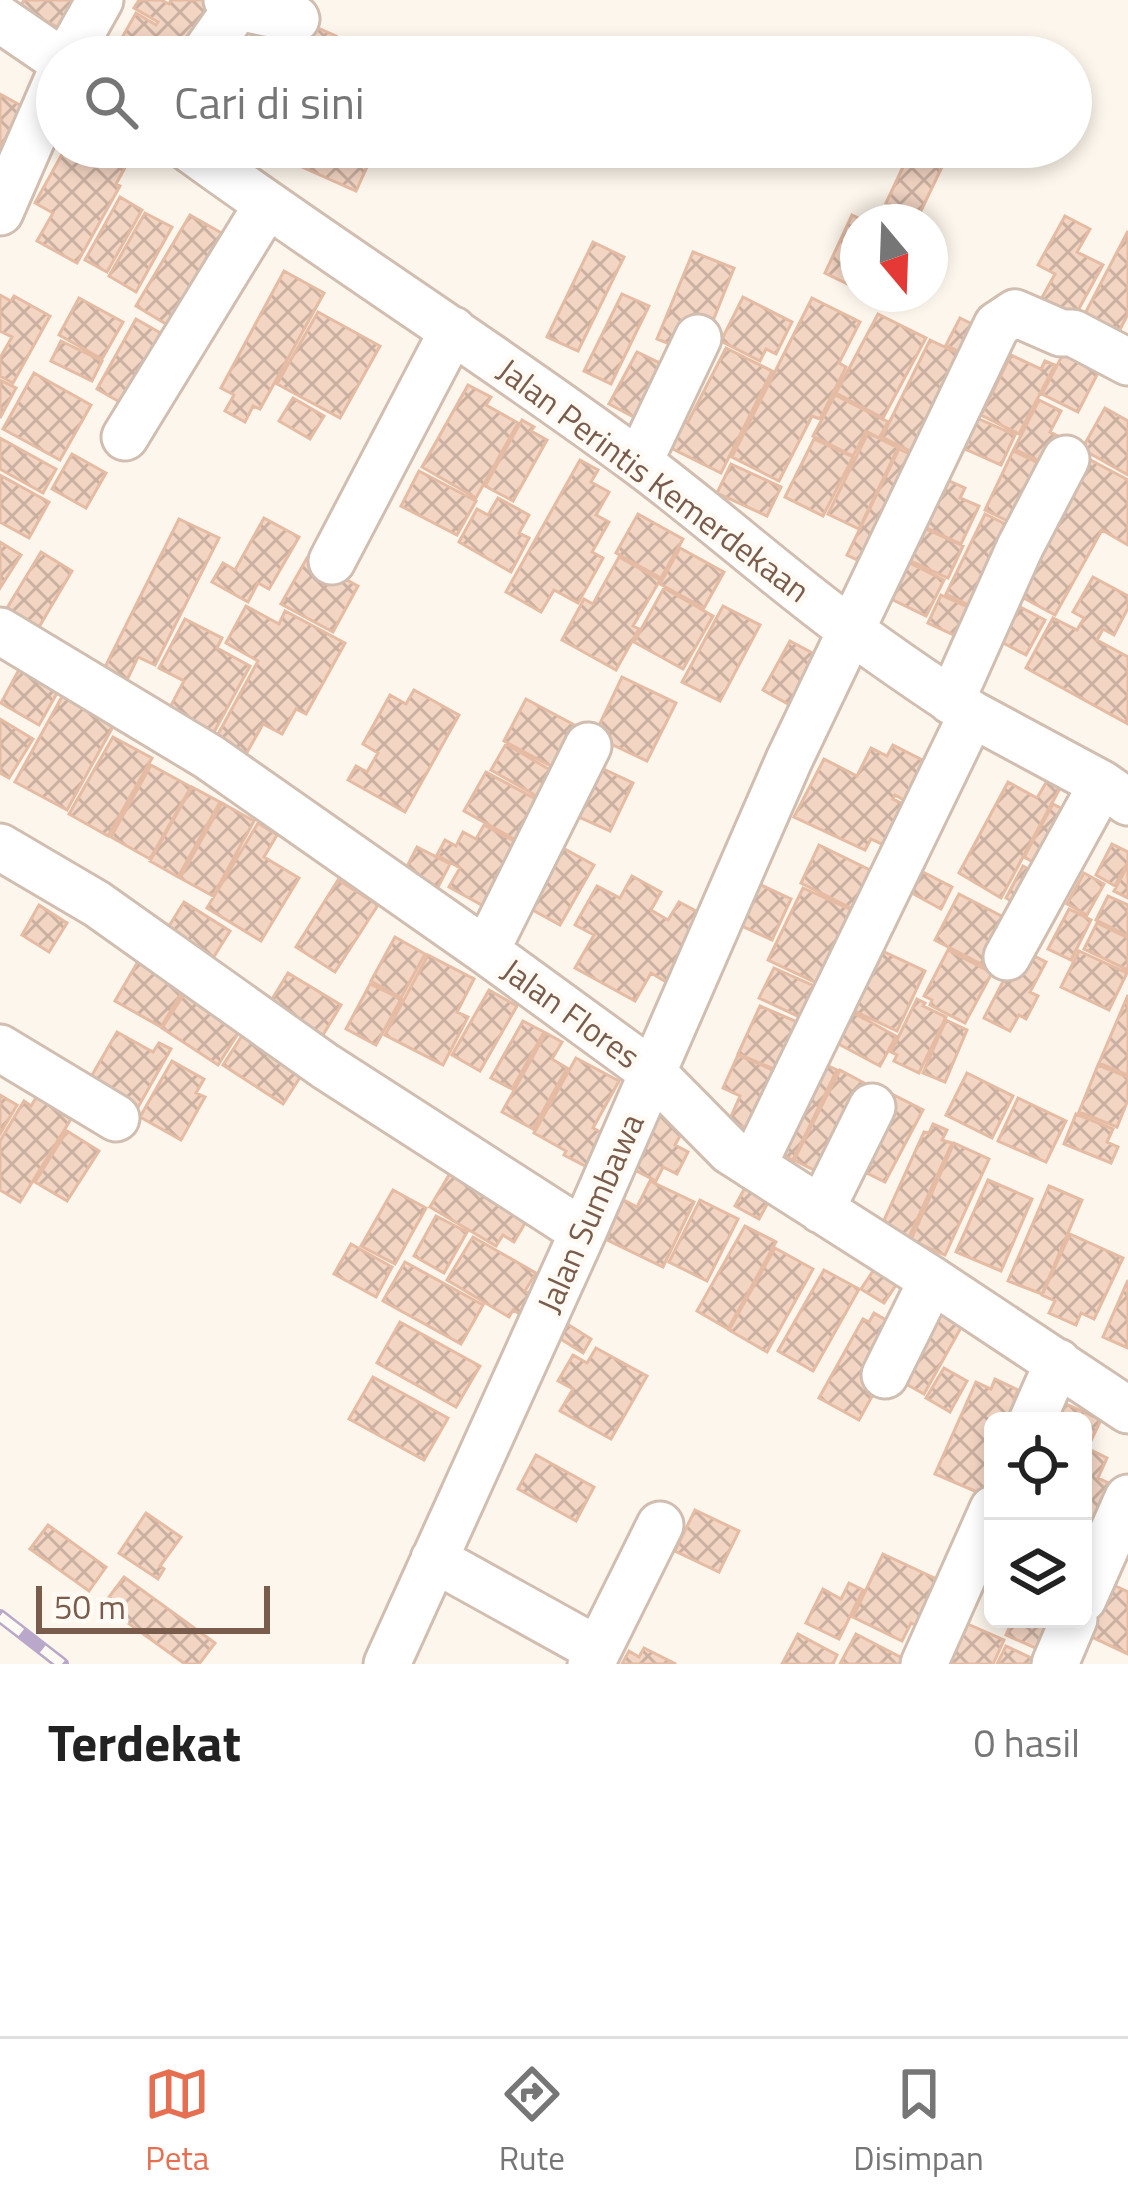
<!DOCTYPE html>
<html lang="id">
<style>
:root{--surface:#fff;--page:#f6f6f6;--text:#222;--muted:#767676;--line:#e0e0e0;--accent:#e76f51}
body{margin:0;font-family:"Titillium Web",sans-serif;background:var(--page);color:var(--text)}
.controls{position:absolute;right:36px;bottom:36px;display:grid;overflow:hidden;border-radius:18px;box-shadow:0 6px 18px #0003}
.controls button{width:108px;height:108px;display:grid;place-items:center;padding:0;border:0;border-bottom:3px solid var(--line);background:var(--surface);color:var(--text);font:60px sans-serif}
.compass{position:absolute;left:840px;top:204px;width:108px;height:108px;border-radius:50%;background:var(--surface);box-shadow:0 6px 18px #0003;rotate:161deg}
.scale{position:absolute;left:36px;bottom:30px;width:234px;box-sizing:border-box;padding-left:12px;border:6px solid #7a5c4d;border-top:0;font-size:33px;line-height:42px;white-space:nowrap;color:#7a5c4d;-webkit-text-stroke:9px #fffaf3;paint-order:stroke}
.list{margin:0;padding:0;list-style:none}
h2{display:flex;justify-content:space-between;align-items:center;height:156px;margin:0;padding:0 48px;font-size:51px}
h2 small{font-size:39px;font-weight:400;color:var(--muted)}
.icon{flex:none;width:66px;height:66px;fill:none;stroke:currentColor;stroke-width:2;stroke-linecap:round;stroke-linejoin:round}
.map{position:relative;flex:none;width:1128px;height:1664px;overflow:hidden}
.search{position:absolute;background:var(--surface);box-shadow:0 6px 18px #0003;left:36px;right:36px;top:36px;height:132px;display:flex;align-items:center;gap:30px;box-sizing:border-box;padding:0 42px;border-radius:66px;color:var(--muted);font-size:45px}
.sheet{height:372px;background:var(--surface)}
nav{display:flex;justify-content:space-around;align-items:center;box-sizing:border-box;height:168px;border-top:3px solid var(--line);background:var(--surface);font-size:33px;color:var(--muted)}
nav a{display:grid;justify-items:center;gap:6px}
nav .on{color:var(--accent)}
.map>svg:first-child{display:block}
.building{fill:url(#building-cross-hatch);stroke:#e6bba3;stroke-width:3}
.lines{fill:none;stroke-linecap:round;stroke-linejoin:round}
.minor-casing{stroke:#d1beb0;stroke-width:51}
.minor{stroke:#fff;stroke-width:45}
.rail-casing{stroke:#b9a8c9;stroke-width:14}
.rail{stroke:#fffaf3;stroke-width:9;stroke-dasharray:27;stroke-linecap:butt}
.labels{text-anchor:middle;stroke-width:9;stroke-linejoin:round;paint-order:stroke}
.street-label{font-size:33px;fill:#7a5c4d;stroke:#fffaf3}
</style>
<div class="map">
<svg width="1128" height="1664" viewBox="0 0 1128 1664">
<defs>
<pattern id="building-cross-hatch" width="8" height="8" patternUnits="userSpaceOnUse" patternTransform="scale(3)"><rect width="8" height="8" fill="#f3d5c3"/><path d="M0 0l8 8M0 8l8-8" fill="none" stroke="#cab0a1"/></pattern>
</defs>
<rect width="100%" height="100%" fill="#fdf6ec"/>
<!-- building -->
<path class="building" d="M24,0h55l-16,30 -43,-23z
M139,0h22l8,4 2,-4h44l-23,57h-81l25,-44 20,12 2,-3 -24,-14z
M309,24l27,12 -9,21h-33z
M259,27l17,11 -12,19h-56l16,-25 23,14z
M0,94l22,12 -22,43z
M66,147h31l30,17 -11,20 4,2 -43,77 -40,-22 16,-28 -18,-10z
M257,147h119l-20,44z
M910,152l32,15 -24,50 -32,-14z
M120,197l22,13 -35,62 -22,-12z
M145,213l27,14 -36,65 -27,-16z
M190,215l35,20 -54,92 -35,-21z
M852,215l15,7h-9v67l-33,-16z
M1065,216l25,13 -13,23 26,13 -37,67 -33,-18 22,-40 -17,-9z
M1128,231v83l-15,29 -34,-18z
M593,242l31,15 -46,94 -31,-14z
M693,252l41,16 -26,65 -21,18 -30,-12z
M284,271l40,22 -64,116 -7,-3 -8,16 -20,-11 9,-16 -13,-7z
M622,294l27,12 -38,78 -27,-13z
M0,295l11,6 3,-5 36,20 -37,67 -13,-7v-18l12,-21 -12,-6z
M743,297l49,25 -16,32 -10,-5 -6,12 -39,-20z
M79,298l44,24 -21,37 -43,-24z
M812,298l48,24 -21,41 7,4 -26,52 -8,-3 -33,65 -47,-24z
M318,312l62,34 -40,72 -63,-34z
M878,314l48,24 -43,80 -47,-25z
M960,318l26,13 -14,27 -26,-13z
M136,319l28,16 -39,70 -28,-16z
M1072,337l30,28 -24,47 -36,-18z
M930,340l44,21 -48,98 -44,-22z
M61,341l41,20 -10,20 -41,-20z
M726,348l46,23 -51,102 -62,-31 14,-27 15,7z
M667,350l13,7 -35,66 -36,-19 28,-52 23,11z
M1011,355l30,14 4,-8 10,4 -36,69 -38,-19z
M34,373l57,32 -31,55 -57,-31z
M0,380l16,8 -16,30z
M468,385l23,12 -5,8 32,18 -42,75 -54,-31z
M835,395l53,27 -9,16 -13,-7 -13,25 -40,-20z
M293,398l31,18 -14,23 -31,-18z
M1039,400l22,11 -11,21 14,7 -14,27 -36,-17z
M1105,408l23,13v54l-46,-26z
M970,415l45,20 -14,30 -45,-20z
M522,420l12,7 -3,4 16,9 -34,61 -28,-15z
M868,433l30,15 -39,81 -31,-15z
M0,438l56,31 -13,24 -43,-24z
M814,439l39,18 -30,59 -38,-19z
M899,449l27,13 -52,106 -27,-13z
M1013,451l40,19 -29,59 -39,-19z
M72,454l34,19 -20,35 -34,-19z
M1083,456l45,24v65l-26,-15 -47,85 -46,-25z
M580,460l18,10 -7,12 18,10 -13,23 13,7 -17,30 11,6 -25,45 -24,-13 -13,22 -35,-20z
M731,464l50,23 -14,29 -50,-23z
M419,471l57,30 -19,34 -56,-29z
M0,475l49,27 -20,36 -29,-16z
M936,475l29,13 -5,10 19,8 -18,38 -47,-22z
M498,498l31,17 -10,18 10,5 -18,34 -52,-30 18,-33 11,6z
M638,514l45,25 -22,39 -45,-25z
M985,514l37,18 -39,80 -37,-18z
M264,518l35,19 -30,52 -11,-6 -10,19 -36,-20 11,-19 12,7z
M179,519l40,19 -64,127 -17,-8 -12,25 -23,-11z
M917,525l46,21 -15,32 -46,-21z
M0,542l21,13 -21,33z
M680,548l44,24 -20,36 -44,-24z
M41,552l31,19 -33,56 -32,-19z
M619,557l41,23 -27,46 6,3 -23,41 -54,-30 22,-41 9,5z
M307,558l51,28 -25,46 -52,-28z
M899,558l45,22 -18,36 -45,-22z
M1093,577l35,19v12l-14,27 -11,-6 -6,11 31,17v67l-102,-56 27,-50 24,12 7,-12 -11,-6z
M664,588l49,28 -30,53 -49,-27z
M941,595l46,21 -14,28 -45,-21z
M1007,600l38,20 -19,35 -38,-20z
M246,606l33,18 6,-13 60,32 -39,71 -10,-5 -14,25 -19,-10 -17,30 -30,-16 42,-77 -32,-18z
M723,606l37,19 -40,76 -38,-19z
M185,619l37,19 -5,10 33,18 -37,68 -45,-23 16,-30 -25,-13z
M790,641l32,17 -27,50 -32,-18z
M22,664l39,22 -22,39 -38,-22z
M622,677l54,26 -29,58 -53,-25z
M414,690l45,25 -54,97 -57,-32 8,-14 11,6 11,-19 -15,-9 27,-49 16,9z
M64,693l52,28 -49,89 -52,-28z
M526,699l56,30 -22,42 -56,-30z
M0,719l33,20 -24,39 -9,-5z
M113,737l39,21 -44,78 -39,-22z
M506,744l56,33 -15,25 -56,-32z
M893,745l37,19 -21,39 -14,-8 -2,4 16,8 -21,40 -17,-8 -6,11 -71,-33 30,-58 33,17 14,-28 16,8z
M593,764l40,19 -23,48 -40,-18z
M151,765l40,22 -41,72 -39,-22z
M486,772l59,32 -22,40 -59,-33z
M1047,781l13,7 -59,110 -42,-25 49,-91 29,16z
M192,787l28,15 -42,75 -28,-16z
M222,803l32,18 -41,75 -33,-18z
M1053,804l19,10 -30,53 -18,-10z
M258,823l19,12 -13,22 35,21 -38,63 -54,-33z
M484,825l38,20 -35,63 -38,-21 11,-19 -23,-13 8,-15 11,6 7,-14 13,7z
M552,842l42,23 -34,60 -42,-23z
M1112,844l16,8v10l-13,24 -19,-11z
M819,845l57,28 -19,38 -56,-28z
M417,847l33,17 -13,25 -33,-17z
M1128,865v33l-14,-7z
M1023,866l14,8 -17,32 -14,-8z
M919,870l33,17 -11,22 -33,-18z
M1084,873l20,11 -17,31 -20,-11z
M632,876l29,16 -10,18 17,10 11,-18 32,17 -38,67 -22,-13 -16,28 -60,-33 19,-33 -19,-10 22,-39 23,12z
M748,879l43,20 -19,41 -43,-20z
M338,880l40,25 -43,67 -39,-25z
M803,888l57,26 -35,73 -57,-27z
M959,894l50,26 -24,46 -50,-26z
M1108,896l20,9v31l-32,-16z
M184,902l46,29 -25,40 -46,-29z
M39,905l28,18 -18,29 -27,-17z
M1069,909l22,11 -20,40 -23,-11z
M1097,923l31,15v32l-44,-21z
M395,937l30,17 -24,44 -30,-17z
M876,948l49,23 -28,60 -49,-23z
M1020,949l26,13 -16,30 8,4 -12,23 -7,-4 -9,16 -26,-13z
M948,950l44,23 -27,50 -35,-18 2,-5 -8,-4z
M1079,951l48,22 -18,37 -48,-23z
M143,953l47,26 -29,48 -46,-26z
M428,955l46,24 -17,33 11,5 -25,48 -58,-30z
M774,968l49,22 -15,31 -49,-23z
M288,973l53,32 -27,45 -53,-33z
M192,982l56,36 -30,47 -56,-37z
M370,984l31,15 -25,46 -30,-16z
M489,990l28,16 -37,65 -28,-16z
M1128,995v80l-29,-12z
M917,999l8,4 -2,3 23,11 -27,56 -25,-12 3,-6 -6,-3z
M760,1006l49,21 -21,48 -50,-21z
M848,1010l48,26 -16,30 -49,-26z
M946,1020l21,10 -22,52 -22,-9z
M523,1021l21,11 -32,57 -21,-11z
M251,1022l60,38 -28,44 -60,-39z
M117,1032l36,20 6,-9 12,6 -38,67 -49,-27z
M546,1033l16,9 -10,17 15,9 -34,61 -31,-17z
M738,1055l49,21 -26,59 -32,-14 11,-25 -17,-8z
M576,1058l43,23 -26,47 18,10 -18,32 -29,-15 2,-4 -32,-18z
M811,1058l26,12 -44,90 -26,-12z
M172,1061l32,18 -8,14 9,4 -24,43 -41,-23z
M1098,1065l30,12v23l-11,27 -38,-15z
M840,1070l28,15 -46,89 -28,-14z
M967,1073l46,23 -21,42 -46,-23z
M42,1088l26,16 -6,10 9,5 -51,83 -20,-12v-49l24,-40 7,5z
M892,1094l31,16 -38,72 -32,-16z
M0,1095l17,10 -17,29z
M1018,1098l48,23 -20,41 -48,-21z
M661,1112l25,13 -11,20 13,7 -11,22 -14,-7 -7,14 -25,-13z
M1076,1114l37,15 -6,13 11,5 -7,16 -47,-19z
M933,1124l14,6 -5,10 10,3 -44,96 -27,-12 43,-95 5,1z
M67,1131l32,20 -32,50 -32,-19z
M954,1143l35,16 -44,96 -34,-15z
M455,1165l73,53 -14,24 -11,-7 -7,11 -66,-39z
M988,1180l44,19 -31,72 -45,-19z
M650,1181l44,21 -31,65 -64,-31 19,-39 19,10z
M747,1184l24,13 -12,22 -24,-13z
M1049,1186l33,14 -40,94 -34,-13z
M393,1190l33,18 -31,56 -34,-18z
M700,1200l38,19 -31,62 -38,-19z
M436,1216l31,16 -23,41 -30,-17z
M745,1226l31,16 -48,87 -31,-18z
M1070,1234l53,24 -29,61 -13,-6 -5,12 -27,-12 6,-12 -13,-6z
M473,1237l63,36 -11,18 17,11 -12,18 -17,-10 -4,7 -62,-37z
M351,1244l41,23 -16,30 -42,-23z
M775,1248l38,21 -46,83 -38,-22z
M405,1262l78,43 -22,39 -78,-43z
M875,1268l23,14 -14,21 -23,-14z
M824,1270l35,19 -46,82 -35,-20z
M1128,1280v68l-25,-11z
M929,1305l34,19 -39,70 -34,-19z
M874,1313l19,11 -18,67 -16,29 -40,-22 44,-79 6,3z
M400,1322l80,44 -24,41 -79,-44z
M564,1322l27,17 -8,14 -27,-17z
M596,1348l51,28 -36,63 -51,-28 13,-22 -15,-8 15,-26 14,8z
M944,1368l23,13 -17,31 -24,-14z
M373,1377l75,41 -24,42 -75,-41z
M995,1379l23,11 -4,9 4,1 -10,21h-15v59l-6,14 -9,-4 -1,2 -42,-18 41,-92 15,7z
M1053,1398l48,22 -18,37v-36h-41z
M1089,1449l18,9 -9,20 26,12 -41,83v-112z
M536,1455l58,32 -18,34 -58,-32z
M695,1510l44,21 -20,41 -44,-21z
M146,1513l35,24 -21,29 4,3 -6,10 -39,-26z
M48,1525l58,42 -17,24 -59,-42z
M883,1554l58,27 -14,50 -16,-8 -9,18 -49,-24z
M124,1577l91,66 -16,21h-14l-82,-59z
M1103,1580l25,12v62l-51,-24z
M849,1583l14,7 -24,49 -33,-16 17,-34 18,10z
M954,1618l50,22 -11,24h-60z
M1013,1619h50l-16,34 -41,-18z
M798,1634l39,21 -4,9h-51z
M856,1634l52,27 -2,3h-66z
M1006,1646l38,18h-47z
M644,1648l32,16h-54l7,-13 10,6z"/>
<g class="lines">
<defs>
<path id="minor" d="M227,0l10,7 59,12
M0,19l57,39
M68,57l32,-57
M202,57l40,-57
M187,147c148,108 303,205 450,314 73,54 141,116 215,170 39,29 79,56 120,83l130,70 26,18
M0,212l57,-131
M125,437l142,-232
M639,462l59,-124
M332,561l121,-231
M0,631l209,126 277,194 166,121 78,79 202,129 196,130
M951,701l69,-154 46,-88
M0,847l97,57 228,162 258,166
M486,951l102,-205
M1007,957l95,-173
M0,1048l116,70
M753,1166l219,-452
M821,1210l51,-103
M885,1375l47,-95
M1032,1421l26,-59
M434,1559l164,91
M1083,1599l45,-101
M387,1664l196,-432 206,-472 208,-435 18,-12 46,20h12l55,29
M591,1664l69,-139
M924,1664l69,-155
M1055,1664l19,-45"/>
</defs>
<!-- minor casing -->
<use href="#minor" class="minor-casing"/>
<!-- minor -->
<use href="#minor" class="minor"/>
<defs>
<path id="rail" d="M0,1616l62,48"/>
</defs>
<!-- rail casing -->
<use href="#rail" class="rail-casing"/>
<!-- rail -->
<use href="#rail" class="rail"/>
</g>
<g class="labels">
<!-- street labels -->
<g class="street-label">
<text transform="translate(654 480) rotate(37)" y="12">Jalan Perintis Kemerdekaan</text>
<text transform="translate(571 1013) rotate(36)" y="12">Jalan Flores</text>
<text transform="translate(590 1213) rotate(-66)" y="12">Jalan Sumbawa</text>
</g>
</g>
</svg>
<div class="controls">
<button><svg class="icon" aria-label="locate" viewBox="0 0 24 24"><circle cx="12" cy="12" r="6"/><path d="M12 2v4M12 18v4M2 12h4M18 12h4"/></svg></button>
<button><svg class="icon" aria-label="layers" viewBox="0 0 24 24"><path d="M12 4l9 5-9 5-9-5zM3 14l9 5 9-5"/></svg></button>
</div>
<svg class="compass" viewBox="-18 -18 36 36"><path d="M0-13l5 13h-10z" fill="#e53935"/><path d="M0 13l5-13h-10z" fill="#767676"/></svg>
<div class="scale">50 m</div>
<div class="search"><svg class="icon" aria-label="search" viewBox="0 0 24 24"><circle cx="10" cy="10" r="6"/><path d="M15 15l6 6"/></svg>Cari di sini</div>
</div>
<section class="sheet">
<h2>Terdekat<small>0 hasil</small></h2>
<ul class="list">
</ul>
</section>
<nav>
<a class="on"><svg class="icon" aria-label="map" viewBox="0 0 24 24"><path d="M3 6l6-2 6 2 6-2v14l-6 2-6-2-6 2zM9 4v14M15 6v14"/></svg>Peta</a>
<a><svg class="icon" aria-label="directions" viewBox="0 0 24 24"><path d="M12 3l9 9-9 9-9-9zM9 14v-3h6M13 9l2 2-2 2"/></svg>Rute</a>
<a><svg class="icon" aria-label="saved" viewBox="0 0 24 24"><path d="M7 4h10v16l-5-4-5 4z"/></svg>Disimpan</a>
</nav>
